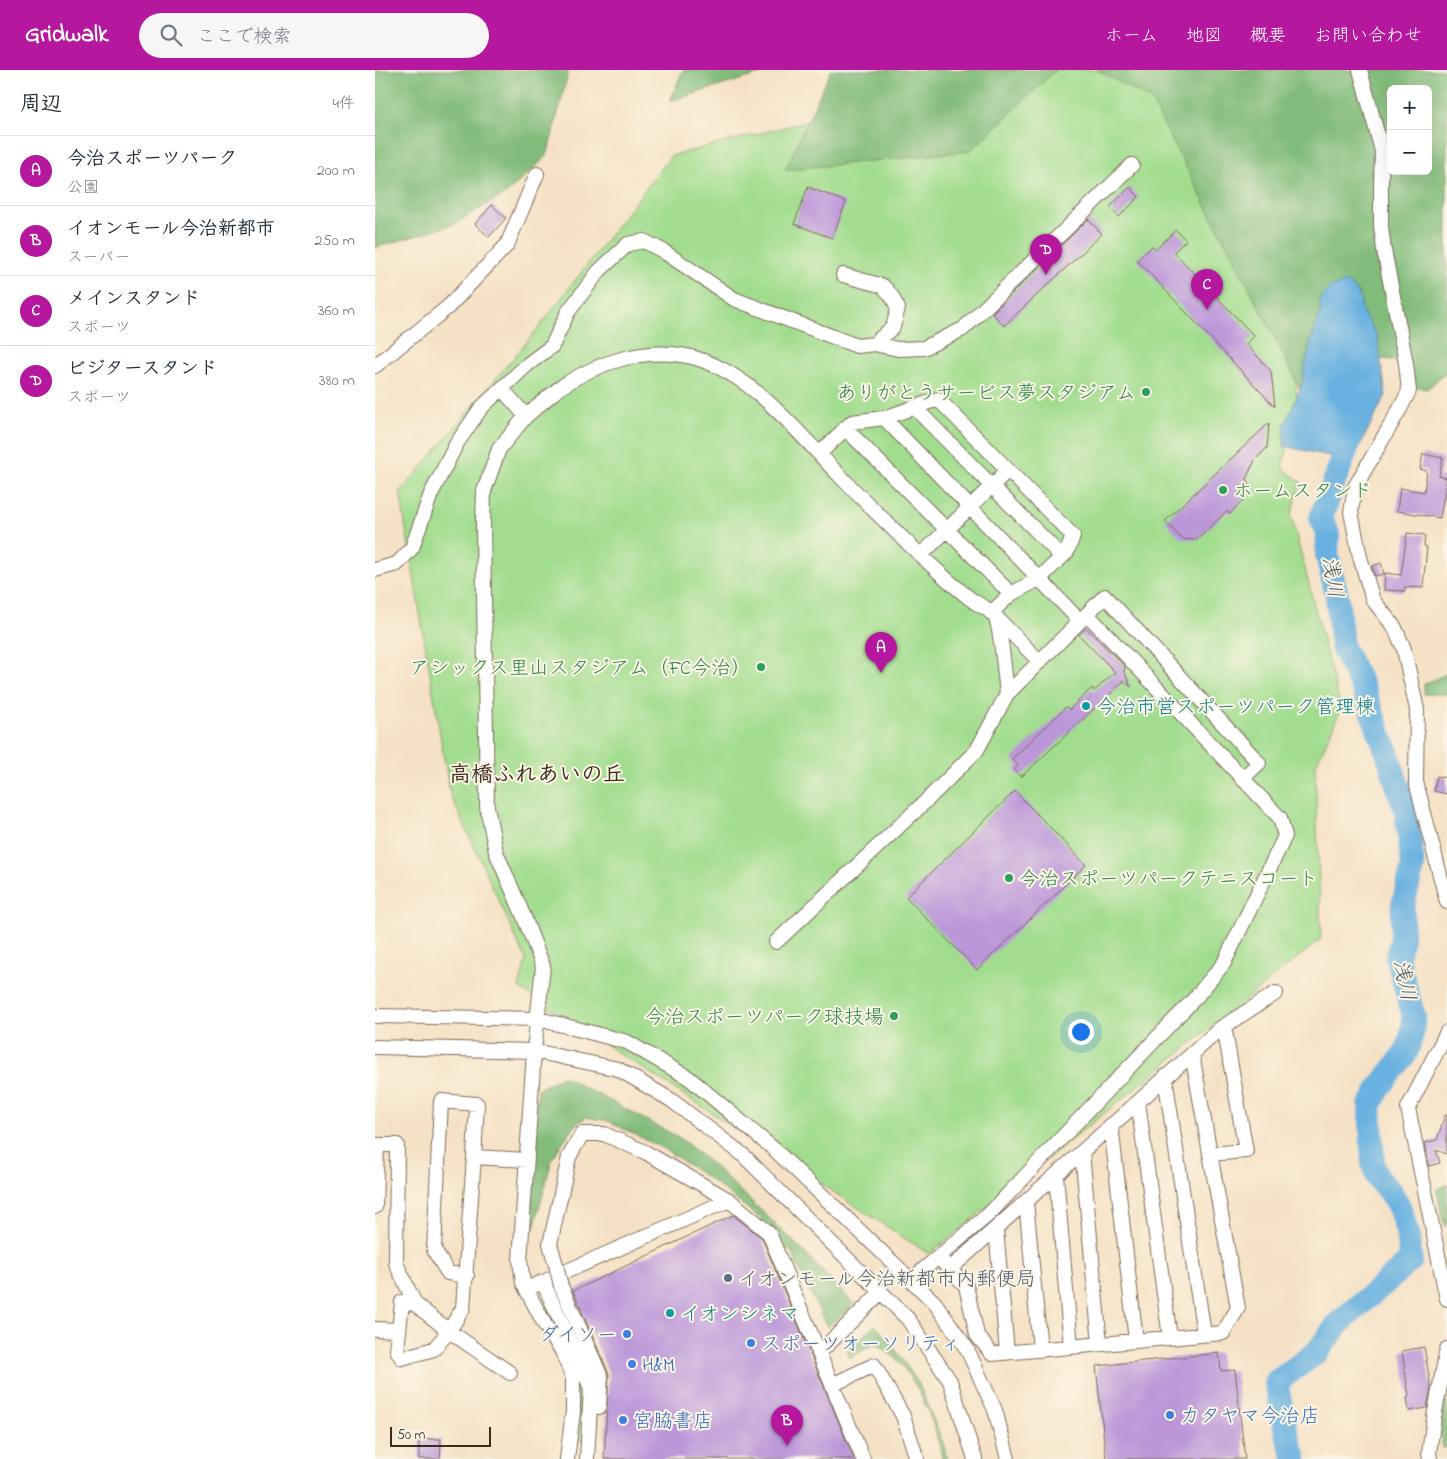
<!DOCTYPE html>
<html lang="ja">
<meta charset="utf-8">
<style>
:root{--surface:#fff;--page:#f6f6f7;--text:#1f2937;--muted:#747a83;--line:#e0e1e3;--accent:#b5179e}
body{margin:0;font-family:"Indie Flower","Klee One",sans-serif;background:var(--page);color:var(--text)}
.controls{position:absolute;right:15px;top:15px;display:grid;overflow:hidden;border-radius:8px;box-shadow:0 5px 20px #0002}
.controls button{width:45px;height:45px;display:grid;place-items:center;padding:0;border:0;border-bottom:1px solid var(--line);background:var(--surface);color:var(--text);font:25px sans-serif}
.scale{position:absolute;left:15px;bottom:12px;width:101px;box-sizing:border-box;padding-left:5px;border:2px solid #3b2a1e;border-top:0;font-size:14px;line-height:18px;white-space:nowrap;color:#3b2a1e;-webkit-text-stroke:4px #fcf5e5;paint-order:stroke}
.you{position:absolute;left:705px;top:961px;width:18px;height:18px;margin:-12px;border:4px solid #fff;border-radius:50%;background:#1a73e8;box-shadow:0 0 0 8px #1a73e833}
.badge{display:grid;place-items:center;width:32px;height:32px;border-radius:50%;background:var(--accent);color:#fff;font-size:16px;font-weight:700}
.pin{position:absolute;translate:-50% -41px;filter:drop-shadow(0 1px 2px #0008)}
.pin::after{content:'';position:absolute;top:26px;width:18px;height:15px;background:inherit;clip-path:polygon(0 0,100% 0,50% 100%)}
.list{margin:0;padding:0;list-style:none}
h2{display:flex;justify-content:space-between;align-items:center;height:65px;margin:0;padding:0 20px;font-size:21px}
h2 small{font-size:16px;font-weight:400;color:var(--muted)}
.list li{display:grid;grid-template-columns:32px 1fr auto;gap:15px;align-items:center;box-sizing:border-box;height:70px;padding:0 20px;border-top:1px solid var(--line)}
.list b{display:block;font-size:19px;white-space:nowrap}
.list p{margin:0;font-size:16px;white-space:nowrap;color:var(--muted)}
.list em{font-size:16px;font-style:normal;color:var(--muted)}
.icon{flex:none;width:28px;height:28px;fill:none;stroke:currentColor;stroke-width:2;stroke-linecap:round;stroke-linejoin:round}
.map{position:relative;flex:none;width:1072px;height:1389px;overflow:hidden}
header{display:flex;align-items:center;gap:30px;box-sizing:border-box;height:70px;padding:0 25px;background:var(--accent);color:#fff}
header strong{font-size:24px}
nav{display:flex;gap:28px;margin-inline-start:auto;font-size:18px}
.search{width:350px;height:45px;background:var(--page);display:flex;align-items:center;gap:12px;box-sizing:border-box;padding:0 18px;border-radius:28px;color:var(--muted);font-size:19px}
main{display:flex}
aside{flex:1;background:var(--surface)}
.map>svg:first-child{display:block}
.green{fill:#a2dd8f;stroke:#6e8456}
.forest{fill:#81bc7a;stroke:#5e734c;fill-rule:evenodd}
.water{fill:#68b1e0;stroke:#526e7f}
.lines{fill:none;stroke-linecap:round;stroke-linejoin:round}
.river{stroke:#68b1e0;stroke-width:24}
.building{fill:#bb96d9}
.minor-casing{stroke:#7c6a58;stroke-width:16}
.minor{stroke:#fff;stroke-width:14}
.minor-bridge-casing{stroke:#7c6a58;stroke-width:16;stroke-linecap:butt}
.minor-bridge{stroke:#fff;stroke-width:14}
.leisure-dot{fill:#2e9e5b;stroke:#fcf5e5;stroke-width:2}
.culture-dot{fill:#0f9aa8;stroke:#fcf5e5;stroke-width:2}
.service-dot{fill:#5c6f8a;stroke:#fcf5e5;stroke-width:2}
.shop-dot{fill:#3f7fe0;stroke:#fcf5e5;stroke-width:2}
.labels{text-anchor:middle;stroke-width:4;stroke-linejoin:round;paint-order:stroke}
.leisure-label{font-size:20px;fill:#27864d;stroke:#fcf5e5;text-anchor:end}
.culture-label{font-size:20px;fill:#0d838f;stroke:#fcf5e5;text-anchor:start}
.service-label{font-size:20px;fill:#4e5e75;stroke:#fcf5e5;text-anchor:start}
.shop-label{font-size:20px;fill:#366cbe;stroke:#fcf5e5;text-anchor:start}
.water-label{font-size:21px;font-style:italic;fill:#4b5962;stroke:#fcf5e5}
.quarter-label{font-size:22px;font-weight:bold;fill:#3b2a1e;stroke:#fcf5e5}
</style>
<header>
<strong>Gridwalk</strong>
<div class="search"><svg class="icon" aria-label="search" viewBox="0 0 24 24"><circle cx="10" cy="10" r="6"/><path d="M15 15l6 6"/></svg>ここで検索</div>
<nav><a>ホーム</a><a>地図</a><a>概要</a><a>お問い合わせ</a></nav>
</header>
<main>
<aside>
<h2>周辺<small>4件</small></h2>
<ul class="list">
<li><span class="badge">A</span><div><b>今治スポーツパーク</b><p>公園</p></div><em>200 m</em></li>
<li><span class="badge">B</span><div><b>イオンモール今治新都市</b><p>スーパー</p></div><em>250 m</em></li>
<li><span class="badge">C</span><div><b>メインスタンド</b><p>スポーツ</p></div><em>360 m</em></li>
<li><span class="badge">D</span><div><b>ビジタースタンド</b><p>スポーツ</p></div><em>380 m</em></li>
</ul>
</aside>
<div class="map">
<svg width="1072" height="1389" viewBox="0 0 1072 1389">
<rect width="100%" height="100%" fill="#fcf5e5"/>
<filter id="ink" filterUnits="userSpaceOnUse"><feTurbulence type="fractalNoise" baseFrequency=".02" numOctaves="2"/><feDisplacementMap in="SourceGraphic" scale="10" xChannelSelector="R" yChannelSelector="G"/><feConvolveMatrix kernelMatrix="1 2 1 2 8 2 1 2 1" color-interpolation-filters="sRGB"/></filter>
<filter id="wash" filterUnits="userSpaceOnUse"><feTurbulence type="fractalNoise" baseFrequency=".0096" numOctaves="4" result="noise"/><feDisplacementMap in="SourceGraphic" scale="20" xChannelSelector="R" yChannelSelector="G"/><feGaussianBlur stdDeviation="1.12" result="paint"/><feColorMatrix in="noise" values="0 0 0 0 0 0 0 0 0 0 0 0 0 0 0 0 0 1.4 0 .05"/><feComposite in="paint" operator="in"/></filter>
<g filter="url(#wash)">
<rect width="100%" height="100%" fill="#f5e1c5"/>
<!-- green -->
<path class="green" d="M577,0h177l97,92 67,192 5,56 -16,58 19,14 -10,33 50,194 -26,58 6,172 -392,315 -410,-266 7,-28 -76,-166 -50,-301 140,-167 131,-170 173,-44z
M163,1228l11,8 32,74 6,25 -4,36 -8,-1 2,-32 -42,-108z"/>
<!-- forest -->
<path class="forest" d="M0,0h194l-22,86 -39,36 -54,32 -79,24z
M308,0h90l-103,31z
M456,0h225l-86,81 -185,19z
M722,0h350v301l-20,18 -10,-2 -23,-27 -25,-2 -52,66 -44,-90 -122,-234zM1016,19h37v82h-37z
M1072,604v20h-23v-10z
M188,1006l117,62 34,28 81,77 59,61 -27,23 -37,-78 -7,2 -12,-24 -59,-46 -46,-31 -58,-29 -22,-4 -13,10 -21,32 -18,69 -9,7 13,-146z
M1072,1114v43l-4,-5 -6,-32z
M500,1255l13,14 31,45 25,62 3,13h-5c-4,-30 -24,-78 -46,-100 -6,-6 -15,-11 -22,-15l-24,14 -4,-6z
M1072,1331v46l-4,1 -3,-16 2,-30z"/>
<!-- water -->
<path class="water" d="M971,212l13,11 4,20 14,22 9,60 -34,66 -68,-15 1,-22 16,-37 4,-22 8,-31 7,-20v-17l11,-10z"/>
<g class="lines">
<!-- river -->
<path class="river" d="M920,1389l-9,-28 -10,-49 41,-30 21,-28 73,-64 -4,-28 -7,-23 -8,-15 -14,-15 -5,-16 -3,-57 10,-19 27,-36 5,-17 2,-17 -17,-60 5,-19 1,-34 10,-38 -7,-53 -17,-55 -27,-72 -20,-39 -5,-51 -10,-41 1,-21 -7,-16 29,-79"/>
</g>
<g id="blocks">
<!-- building -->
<path class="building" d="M433,117l38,15 -14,36 -38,-14z
M755,117l9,10 -20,20 -9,-10z
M117,135l14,13 -17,19 -14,-13z
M713,149l14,15 -98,92 -12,-13z
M801,160l10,10 -12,12 80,84 -8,8 25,27 4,36 -138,-147 15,-14 4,3z
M894,353l-2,25 -12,12 -8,17 2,12 -8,7 3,3 -14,15 -3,-3 -30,29 -15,-1 -17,-18z
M1048,384l20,4 -4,18 8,2 -7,40 -43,-7 3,-23 24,4 3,-21 -7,-2z
M1032,463l18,2 -1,11 3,1 -4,41 -18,-1v4l-21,-1 1,-17 16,2z
M1006,493l3,11 -9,2 -3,-10z
M711,558l39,38 -1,5 7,16 -8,-7v2l-102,95 -7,-7 4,-4 -6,-7 54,-52 3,3 23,-22 2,3 21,-19 -36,-37z
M1062,706l10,2v16l-13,-3z
M640,721l71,74 -109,105 -71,-73z
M1070,1045l2,1v38l-11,-4 4,13 -11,3 -5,-23 13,-3z
M358,1145l29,23 92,221h-250l5,-85 -36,-83z
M1049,1277l7,41 -4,20 -18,3 -2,-13 2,-1 -7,-46z
M844,1283l2,18 14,-1 10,89h-139l-10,-93z
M44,1369h22l-1,20h-21z"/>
</g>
</g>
<g filter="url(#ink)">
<use href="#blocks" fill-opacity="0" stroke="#7c6a58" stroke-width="1"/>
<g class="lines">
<defs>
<path id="minor" d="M985,0l22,81 -1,33v42l3,24 22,113 3,28 -8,16 -46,80 -4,25 9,45 13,43 22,28 9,21 13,61 -1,72 31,120
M499,274l24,5 26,-1 39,-19 169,-164
M0,296l73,-59 59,-62 30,-71
M127,319l24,27 -27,33 -15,42 -1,32 4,284 9,45 28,65 19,49 -9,85 -14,209 3,23 22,42 17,26 11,27v34l-6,47
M539,337l148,150
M151,346c12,-10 23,-20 35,-29 35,-24 83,-40 126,-31 62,13 110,76 153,120 29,30 59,59 89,87 14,13 28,26 43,37 7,5 17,9 22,15 7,9 11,64 13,79l98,-98 154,167 -17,16
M509,348l54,-19 135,137 -6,16 -28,27 -28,15 -20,19
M470,358l166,166
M444,384l33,-32 32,-4 196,203
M546,485l87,-85
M0,500l22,-6 15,-16 19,-54 26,-51 24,-35 47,-44 24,-18 16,-34 31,-41 29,-27 16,-3 19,10 71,48 123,47 17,-2 19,-17 5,-19 -7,-13 -8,-9 -40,-11
M621,547l43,44
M401,872l150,-141 51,-51 30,-56
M0,946l164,3 88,23 62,36 86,72 160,153 32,46 28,61 13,49
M1072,962l-39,76 39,191
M0,977l159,4 84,18 53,31 71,54 166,165 42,62 25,78
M817,984l29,-26 55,-35
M790,1007l39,257
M763,1032l32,236
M736,1055l25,216
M0,1075h22l-1,118 19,41 34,27 14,-23 11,-151 53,3
M707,1082l18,192
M835,1084l36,-3 -22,-125
M681,1105l15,172
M651,1132l14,147
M0,1137l2,-62
M621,1159l11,123
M563,1187l28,29 11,49 15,19 231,-21 15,-25 -46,-254 -242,215
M181,1195l-6,-21 19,-87 13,-23h22l41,18 84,48 40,33 94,226
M92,1206l-19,-3 -14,-23 7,-149 36,3 -3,53
M174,1209l180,-79
M536,1210l78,-66 207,-217 28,-34 61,-127 -5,-18 -193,-204
M186,1216l40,91 -2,30
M151,1219l17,-7 48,106 -4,71
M40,1234l-13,-2 -5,48 5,8 32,-9 15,-18 61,42
M0,1259l24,1
M444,1283l62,-61
M457,1315l42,-20 29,51 14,43
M1055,1389l-1,-6 5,-36 13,-68"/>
</defs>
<!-- minor casing -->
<use href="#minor" class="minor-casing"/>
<!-- minor -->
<use href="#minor" class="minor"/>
<defs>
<path id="minor-bridge" d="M181,1195l5,21"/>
</defs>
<!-- minor-bridge casing -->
<use href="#minor-bridge" class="minor-bridge-casing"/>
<!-- minor-bridge -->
<use href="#minor-bridge" class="minor-bridge"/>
</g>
</g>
<!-- markers -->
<g class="leisure-dot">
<circle cx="771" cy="322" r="5"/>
<circle cx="848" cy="420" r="5"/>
<circle cx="386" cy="597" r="5"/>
<circle cx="634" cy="808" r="5"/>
<circle cx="519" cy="946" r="5"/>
</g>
<g class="culture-dot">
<circle cx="711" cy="636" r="5"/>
<circle cx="295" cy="1243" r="5"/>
</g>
<circle class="service-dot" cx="353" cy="1208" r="5"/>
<g class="shop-dot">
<circle cx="252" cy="1264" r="5"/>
<circle cx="376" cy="1273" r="5"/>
<circle cx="257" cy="1294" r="5"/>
<circle cx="795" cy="1345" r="5"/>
<circle cx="248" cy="1350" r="5"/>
</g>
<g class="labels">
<!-- leisure labels -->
<g class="leisure-label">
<text x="761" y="329">ありがとうサービス夢スタジアム</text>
<text x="858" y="427" text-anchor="start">ホームスタンド</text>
<text x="376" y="604">アシックス里山スタジアム（FC今治）</text>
<text x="644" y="815" text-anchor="start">今治スポーツパークテニスコート</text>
<text x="509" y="953">今治スポーツパーク球技場</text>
</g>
<!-- culture labels -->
<g class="culture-label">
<text x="721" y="643">今治市営スポーツパーク管理棟</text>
<text x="305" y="1250">イオンシネマ</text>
</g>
<!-- service labels -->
<g class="service-label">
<text x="363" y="1215">イオンモール今治新都市内郵便局</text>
</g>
<!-- shop labels -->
<g class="shop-label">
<text x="242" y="1271" text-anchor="end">ダイソー</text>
<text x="386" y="1280">スポーツオーソリティ</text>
<text x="267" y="1301">H&amp;M</text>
<text x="805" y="1352">カタヤマ今治店</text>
<text x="258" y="1357">宮脇書店</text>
</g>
<!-- water labels -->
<g class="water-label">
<text transform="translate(958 507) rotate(80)" y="7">浅川</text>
<text transform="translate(1030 910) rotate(78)" y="7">浅川</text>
</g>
<!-- quarter labels -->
<g class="quarter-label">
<text x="162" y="711">高橋ふれあいの丘</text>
</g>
</g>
</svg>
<div class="controls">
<button>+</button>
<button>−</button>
</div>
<div class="scale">50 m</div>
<div class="you"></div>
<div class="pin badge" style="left:506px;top:603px">A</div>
<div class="pin badge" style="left:412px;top:1376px">B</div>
<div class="pin badge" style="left:832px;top:240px">C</div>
<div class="pin badge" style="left:671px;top:205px">D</div>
</div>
</main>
